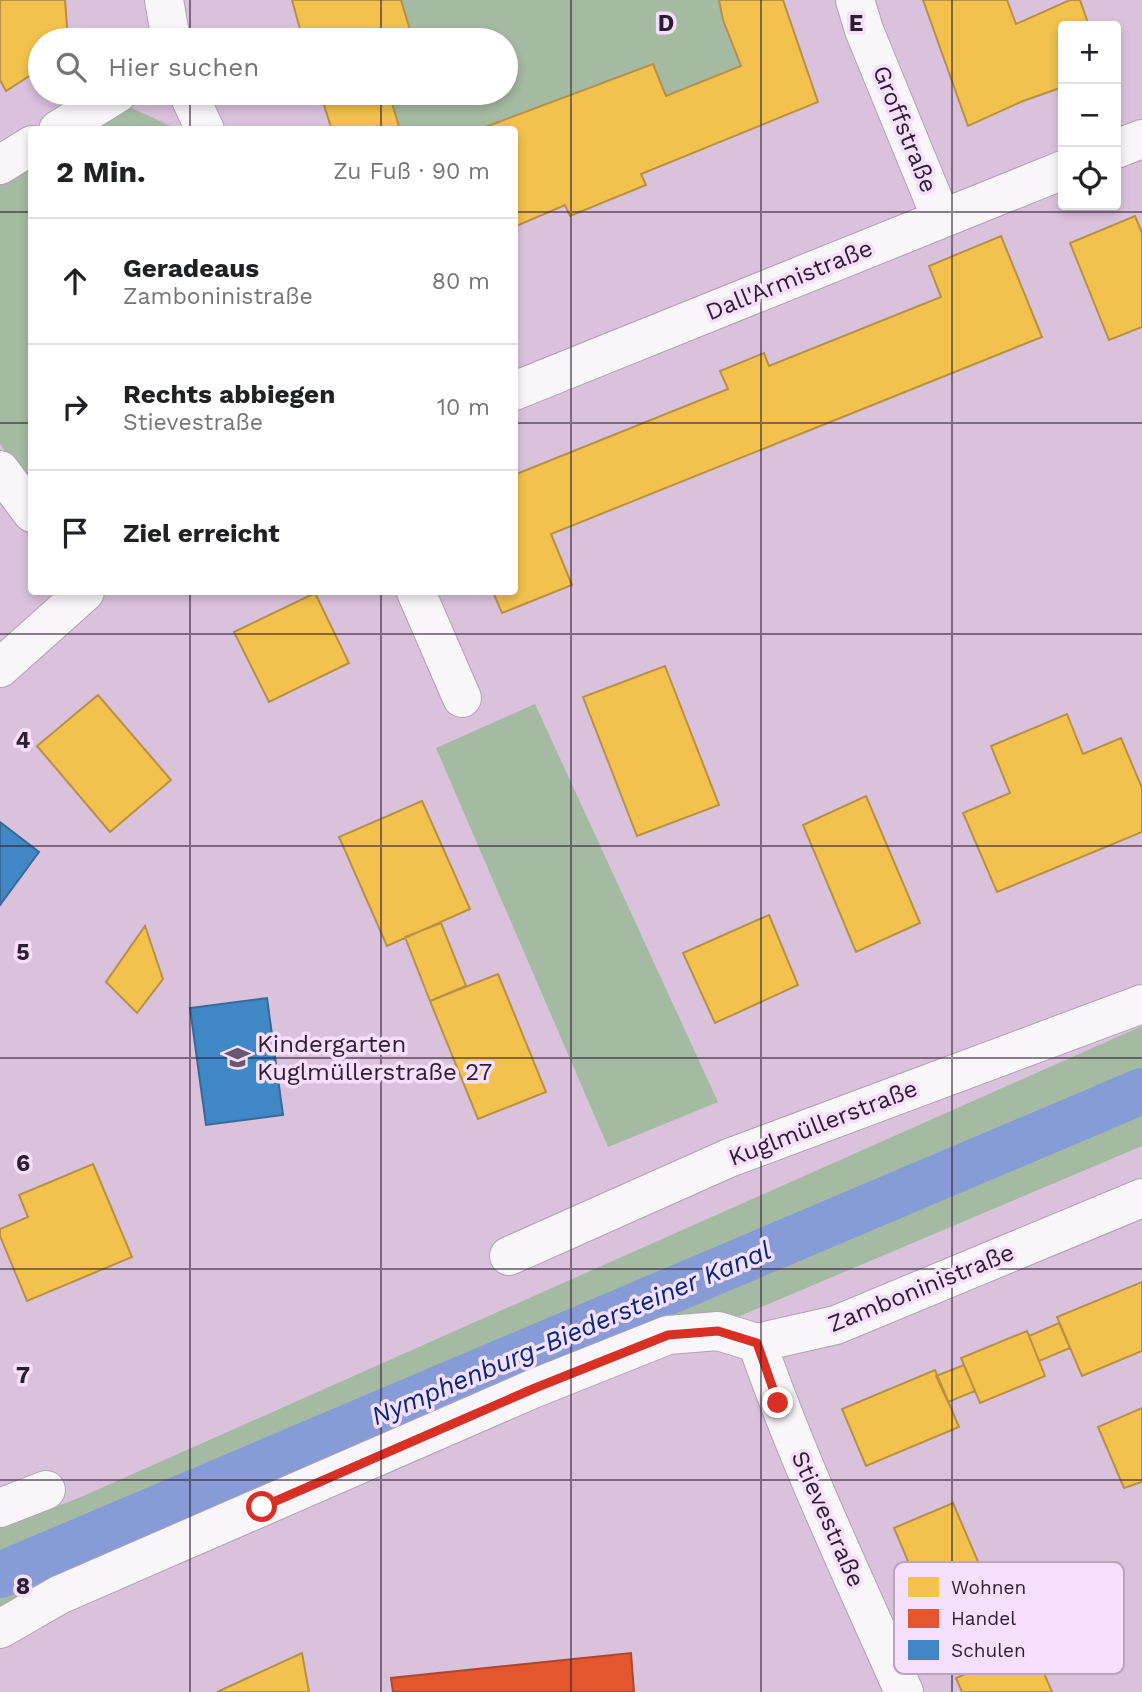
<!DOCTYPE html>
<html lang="de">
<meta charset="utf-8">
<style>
:root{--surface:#fff;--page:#f6f6f6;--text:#202124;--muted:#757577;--line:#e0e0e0}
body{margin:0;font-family:"Work Sans",sans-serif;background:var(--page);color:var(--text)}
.controls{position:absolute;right:21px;top:21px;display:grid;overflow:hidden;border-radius:7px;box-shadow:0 4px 10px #0003}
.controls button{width:63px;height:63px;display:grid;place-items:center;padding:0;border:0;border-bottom:2px solid var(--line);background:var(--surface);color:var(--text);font:35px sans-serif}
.stop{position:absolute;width:21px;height:21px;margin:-16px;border:5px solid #d93025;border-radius:50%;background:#fff}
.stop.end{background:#d93025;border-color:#fff;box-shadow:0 2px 7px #0008}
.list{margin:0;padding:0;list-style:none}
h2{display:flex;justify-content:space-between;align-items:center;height:91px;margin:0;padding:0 28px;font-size:30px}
h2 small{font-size:23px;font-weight:400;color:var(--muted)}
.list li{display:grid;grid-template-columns:46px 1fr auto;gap:21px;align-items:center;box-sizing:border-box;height:126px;padding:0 28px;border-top:2px solid var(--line)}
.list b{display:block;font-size:26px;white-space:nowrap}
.list p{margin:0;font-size:23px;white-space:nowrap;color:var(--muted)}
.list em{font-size:23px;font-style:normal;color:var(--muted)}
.icon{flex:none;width:38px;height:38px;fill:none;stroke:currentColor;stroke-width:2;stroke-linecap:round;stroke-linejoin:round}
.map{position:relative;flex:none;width:1142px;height:1692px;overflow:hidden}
.search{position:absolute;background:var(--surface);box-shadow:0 4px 10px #0003;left:28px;top:28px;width:490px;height:77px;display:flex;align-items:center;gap:18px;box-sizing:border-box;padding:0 24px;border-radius:38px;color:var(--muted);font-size:26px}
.panel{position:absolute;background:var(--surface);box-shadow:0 4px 10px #0003;left:28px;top:126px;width:490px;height:469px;border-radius:7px}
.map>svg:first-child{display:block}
.green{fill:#a5baa2}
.homes{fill:#f2c14e;stroke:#b79045;stroke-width:2}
.shops{fill:#e4572e;stroke:#ad462f;stroke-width:2}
.schools{fill:#3f88c5;stroke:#3a6898;stroke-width:2}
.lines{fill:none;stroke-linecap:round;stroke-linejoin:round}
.canal{stroke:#879bd6;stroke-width:46}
.street-casing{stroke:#b2a0b5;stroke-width:40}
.street{stroke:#f9f6fa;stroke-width:38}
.route{stroke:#d93025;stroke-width:9}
.grid{fill:none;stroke:#2d1d30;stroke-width:2;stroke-opacity:0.55}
.labels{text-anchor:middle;stroke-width:7;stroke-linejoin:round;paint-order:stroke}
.street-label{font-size:24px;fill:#2d1d30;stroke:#f6dffa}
.poi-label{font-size:24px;fill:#2d1d30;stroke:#f6dffa;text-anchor:start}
.water-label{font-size:26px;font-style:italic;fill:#00287b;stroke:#f6dffa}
.key{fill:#f6dffa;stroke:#baa5bd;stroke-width:2}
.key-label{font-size:19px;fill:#2d1d30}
.grid-label{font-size:23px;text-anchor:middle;font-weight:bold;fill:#2d1d30;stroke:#f6dffa;stroke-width:7;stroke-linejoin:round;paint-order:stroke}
</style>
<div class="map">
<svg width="1142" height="1692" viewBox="0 0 1142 1692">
<rect width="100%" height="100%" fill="#dac2dd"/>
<!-- green -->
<path class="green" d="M401,0h318l4,20 18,46 -75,30 -13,-32 -173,65h-80l-11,-36h117v-53h-93z
M127,106l46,21 1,2 -87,1z
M31,163v325l-31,-44v-263z
M535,704l183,398 -110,45 -172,-399z
M1142,1026v120l-1142,483v-101l81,-31z"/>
<!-- homes -->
<path class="homes" d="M0,0h65l3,40h-28v29l-34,22 -6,-11z
M292,0h109l12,40h-110z
M719,0h64l35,102 -177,72 5,11 -76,31 -5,-11 -51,22v-97l-34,-1 173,-65 13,32 75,-30 -18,-46z
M923,0h84l9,24 54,-24h10l9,26h-26v61l-40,14 -55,25z
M320,93h69l11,37h-68z
M1135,216l7,17v94l-33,13 -39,-97z
M1001,236l41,101 -491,197 21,51 -70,28 -9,-21h21v-117l214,-86 -8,-18 44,-18 5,13 172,-69 -12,-31z
M315,593l34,70 -80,39 -35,-70z
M665,666l54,139 -82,31 -54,-139z
M98,695l73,85 -61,52 -73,-86z
M1067,714l16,40 38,-16 21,50v44l-145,60 -34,-79 47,-20 -19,-47z
M866,796l54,127 -64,29 -53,-127z
M422,801l48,108 -83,37 -48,-109z
M769,915l29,70 -83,38 -32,-70z
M441,923l25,63 -36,15 -25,-64z
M145,926l18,53 -26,34 -31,-31z
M498,974l48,118 -68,27 -48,-118z
M93,1164l39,93 -105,44 -27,-65v-7l28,-12 -9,-22z
M1142,1282v69l-60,25 -25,-59z
M1059,1323l11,25 -31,13 -10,-25z
M1027,1331l18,45 -65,27 -19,-45z
M964,1365l11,26 -27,11 -12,-26z
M935,1370l24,57 -93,39 -24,-57z
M1142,1408v74l-18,6 -26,-61z
M953,1503l29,68 -59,26 -29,-69z
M1032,1645l20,47h-90l-6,-14z
M302,1653l7,39h-92z"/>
<!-- shops -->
<path class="shops" d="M631,1653l3,39h-241l-2,-14z"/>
<!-- schools -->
<path class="schools" d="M0,822l39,30 -39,53z
M267,998l16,117 -77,10 -16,-117z"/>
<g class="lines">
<!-- canal -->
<path class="canal" d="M0,1575l1142,-484"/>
<defs>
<path id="street" d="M164,0l7,40
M855,0l9,30 77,188
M188,93l17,37
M58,130l60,-37
M1116,149l26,-10
M0,165l32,-20
M514,391l549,-221
M0,470l32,43
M416,592l46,106
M0,668l85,-76
M509,1256l220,-98 413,-154
M757,1343c42,120 96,234 147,349
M0,1508l46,-18
M0,1629l59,-34 476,-207 133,-53 50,-4 39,12 79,-18 306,-127"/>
</defs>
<!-- street casing -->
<use href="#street" class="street-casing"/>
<!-- street -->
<use href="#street" class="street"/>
</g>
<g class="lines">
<!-- route -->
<path class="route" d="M262,1507l273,-119 133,-53 50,-4 39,12 21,60"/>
</g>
<!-- grid -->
<path class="grid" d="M190,0v40M381,0v40M571,0v1692M761,0v1692M952,0v1692M190,93v37M381,93v37M0,212h32M514,212h628M0,423h32M514,423h628M190,592v1100M381,592v1100M0,634h1142M0,846h1142M0,1058h1142M0,1269h1142M0,1480h1142"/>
<!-- icons -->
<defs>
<symbol id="school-bare" viewBox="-9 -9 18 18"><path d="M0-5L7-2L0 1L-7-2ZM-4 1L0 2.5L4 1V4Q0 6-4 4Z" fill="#6a576d" stroke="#f6dffa" stroke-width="2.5" paint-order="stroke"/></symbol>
</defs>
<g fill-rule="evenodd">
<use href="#school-bare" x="220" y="1040" width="35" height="35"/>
</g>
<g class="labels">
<!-- street labels -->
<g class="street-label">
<text transform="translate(905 129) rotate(68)" y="8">Groffstraße</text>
<text transform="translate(789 280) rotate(-22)" y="8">Dall'Armistraße</text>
<text transform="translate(823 1123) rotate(-21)" y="8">Kuglmüllerstraße</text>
<text transform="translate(921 1288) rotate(-22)" y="8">Zamboninistraße</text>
<text transform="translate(828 1519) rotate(66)" y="8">Stievestraße</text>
</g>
<!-- poi labels -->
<g class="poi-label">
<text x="257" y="1052">Kindergarten<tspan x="257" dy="28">Kuglmüllerstraße 27</tspan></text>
</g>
<!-- water labels -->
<g class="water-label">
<text transform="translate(571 1333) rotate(-23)" y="9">Nymphenburg-Biedersteiner Kanal</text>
</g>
</g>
<!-- legend -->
<rect x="894" y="1562" width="230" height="112" rx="10" class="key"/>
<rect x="908" y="1577" width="31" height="20" fill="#f2c14e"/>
<rect x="908" y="1609" width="31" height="19" fill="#e4572e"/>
<rect x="908" y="1640" width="31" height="20" fill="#3f88c5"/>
<g class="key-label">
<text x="951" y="1594">Wohnen</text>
<text x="951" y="1625">Handel</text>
<text x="951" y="1657">Schulen</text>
</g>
<g class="grid-label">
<text x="666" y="31">D</text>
<text x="856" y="31">E</text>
<text x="23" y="748">4</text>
<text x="23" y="960">5</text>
<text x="23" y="1171">6</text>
<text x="23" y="1383">7</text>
<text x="23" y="1594">8</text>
</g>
</svg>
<div class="controls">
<button>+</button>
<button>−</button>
<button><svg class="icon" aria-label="locate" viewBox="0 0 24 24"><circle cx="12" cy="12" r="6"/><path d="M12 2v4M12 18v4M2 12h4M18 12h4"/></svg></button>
</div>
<div class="stop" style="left:262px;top:1507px"></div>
<div class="stop end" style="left:778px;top:1403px"></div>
<div class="search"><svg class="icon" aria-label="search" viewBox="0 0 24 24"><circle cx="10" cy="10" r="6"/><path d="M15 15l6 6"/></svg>Hier suchen</div>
<section class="panel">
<h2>2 Min.<small>Zu Fuß · 90 m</small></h2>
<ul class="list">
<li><svg class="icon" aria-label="ahead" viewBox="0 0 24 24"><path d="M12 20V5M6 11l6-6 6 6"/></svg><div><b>Geradeaus</b><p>Zamboninistraße</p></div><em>80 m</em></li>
<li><svg class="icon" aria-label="right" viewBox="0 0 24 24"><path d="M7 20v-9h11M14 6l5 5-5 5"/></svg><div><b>Rechts abbiegen</b><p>Stievestraße</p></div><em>10 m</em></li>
<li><svg class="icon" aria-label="arrive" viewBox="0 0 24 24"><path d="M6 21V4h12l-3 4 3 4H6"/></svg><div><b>Ziel erreicht</b></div></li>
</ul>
</section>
</div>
